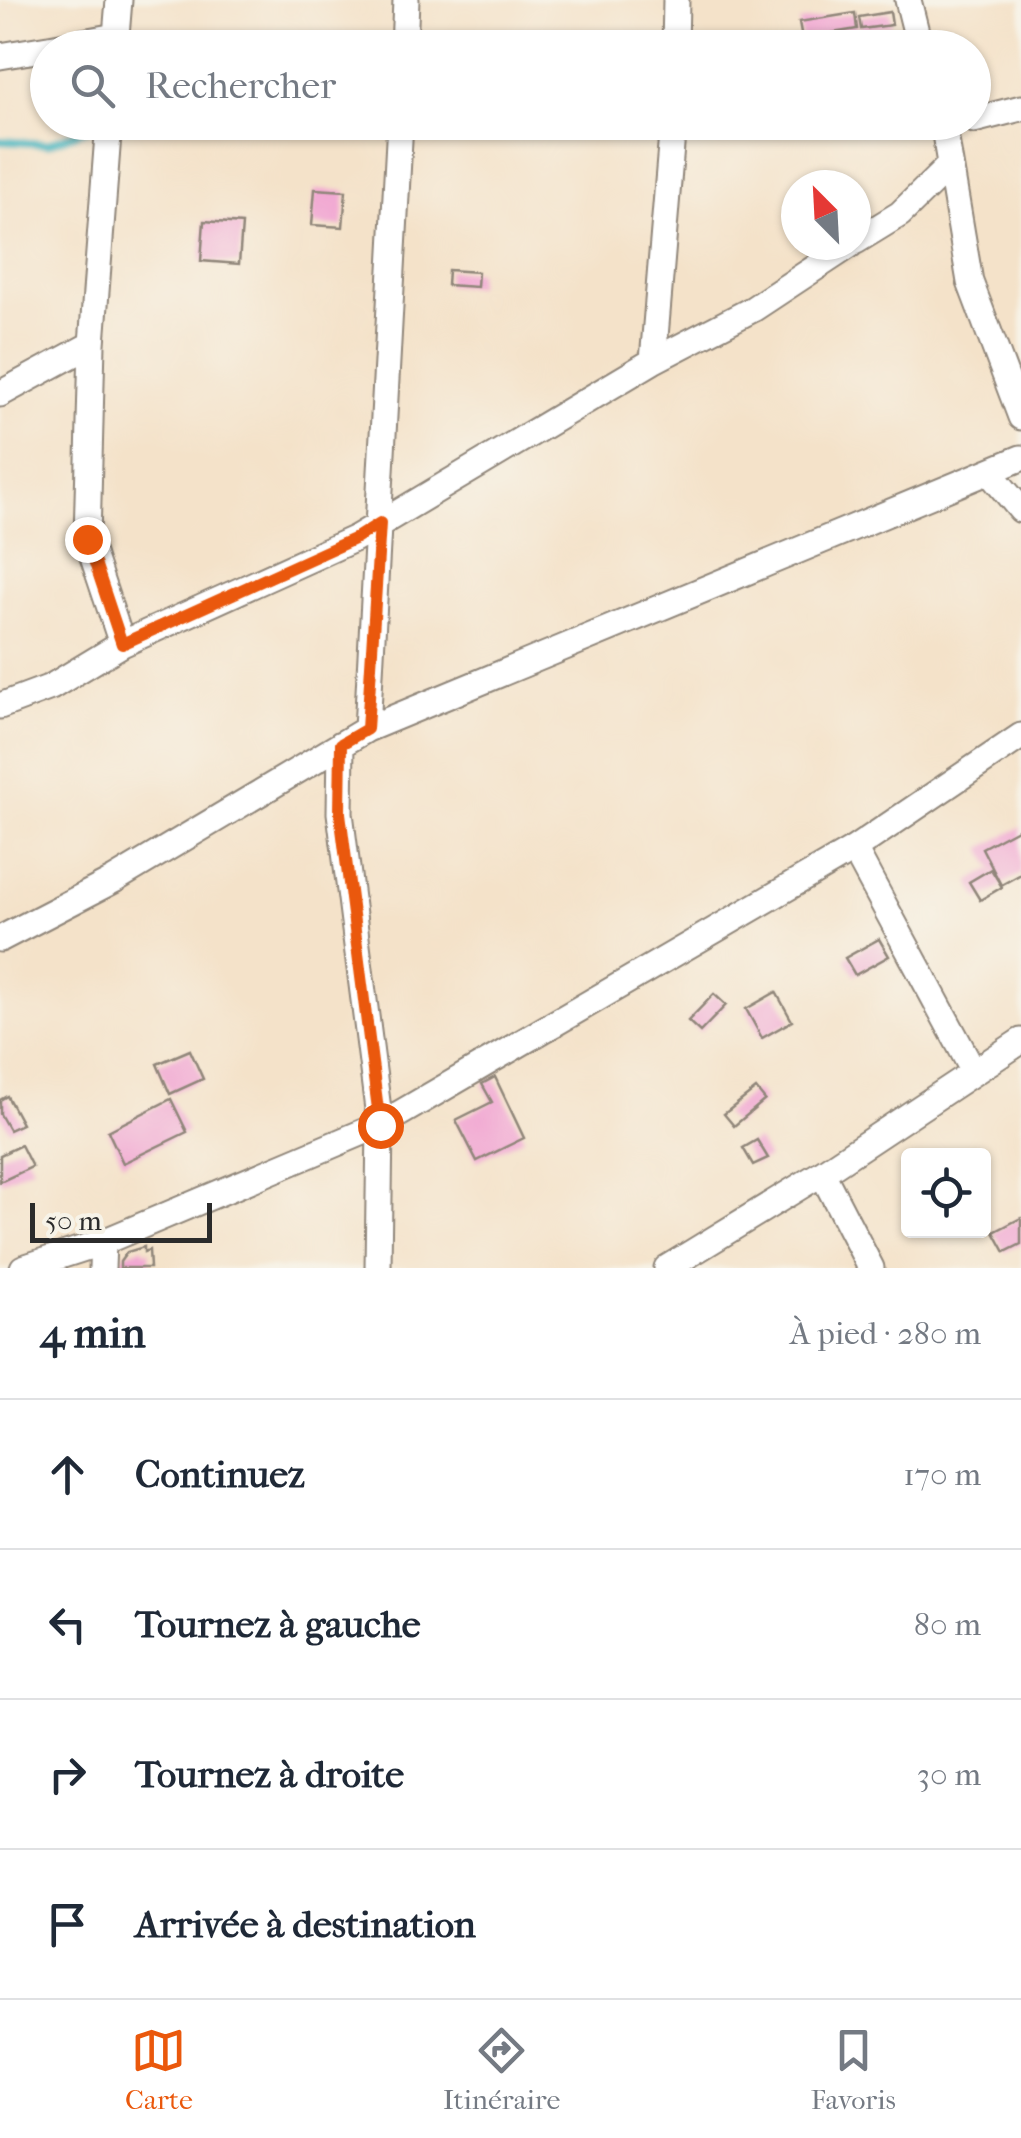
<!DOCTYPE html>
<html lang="fr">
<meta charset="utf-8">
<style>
:root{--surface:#fff;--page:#f6f6f7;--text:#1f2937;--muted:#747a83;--line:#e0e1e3;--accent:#ea580c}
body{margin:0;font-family:"IM FELL French Canon",serif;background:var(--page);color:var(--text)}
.controls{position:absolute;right:30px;bottom:30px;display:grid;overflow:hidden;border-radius:10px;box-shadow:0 2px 8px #0004}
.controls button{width:90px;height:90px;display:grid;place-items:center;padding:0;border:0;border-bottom:2px solid var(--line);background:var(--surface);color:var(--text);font:50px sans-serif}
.compass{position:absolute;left:781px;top:170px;width:90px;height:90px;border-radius:50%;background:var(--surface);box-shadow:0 2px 8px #0004;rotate:336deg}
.scale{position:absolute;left:30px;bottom:25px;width:182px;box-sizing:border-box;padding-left:10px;border:5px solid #2b2b2b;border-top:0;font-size:28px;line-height:35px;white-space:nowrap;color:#2b2b2b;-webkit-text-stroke:8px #f7f3e8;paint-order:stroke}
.stop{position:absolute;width:30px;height:30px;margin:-22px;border:8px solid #ea580c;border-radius:50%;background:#fff}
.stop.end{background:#ea580c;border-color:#fff;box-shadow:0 2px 10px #0008}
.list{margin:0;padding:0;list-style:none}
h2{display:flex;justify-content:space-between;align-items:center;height:130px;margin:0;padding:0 40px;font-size:42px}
h2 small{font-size:32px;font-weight:400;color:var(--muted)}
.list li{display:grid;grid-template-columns:65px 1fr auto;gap:30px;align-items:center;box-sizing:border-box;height:150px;padding:0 40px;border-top:2px solid var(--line)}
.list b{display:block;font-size:38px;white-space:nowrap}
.list em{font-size:32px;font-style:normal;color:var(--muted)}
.icon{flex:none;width:55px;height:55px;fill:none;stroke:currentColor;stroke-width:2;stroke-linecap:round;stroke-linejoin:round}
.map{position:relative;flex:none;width:1021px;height:1268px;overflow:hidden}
.search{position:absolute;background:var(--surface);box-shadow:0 2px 8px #0004;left:30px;right:30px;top:30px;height:110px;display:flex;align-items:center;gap:25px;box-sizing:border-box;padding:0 35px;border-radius:55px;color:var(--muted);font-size:38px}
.sheet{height:730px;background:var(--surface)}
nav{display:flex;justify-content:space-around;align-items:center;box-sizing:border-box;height:140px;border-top:2px solid var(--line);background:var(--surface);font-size:28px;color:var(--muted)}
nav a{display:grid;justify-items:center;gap:5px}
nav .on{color:var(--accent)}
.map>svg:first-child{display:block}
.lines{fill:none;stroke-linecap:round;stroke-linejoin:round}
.stream{stroke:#43b3bd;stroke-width:8}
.building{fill:#f1a4d1}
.minor-casing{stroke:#90867a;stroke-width:29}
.minor{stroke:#fff;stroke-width:25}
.route{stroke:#ea580c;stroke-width:12}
</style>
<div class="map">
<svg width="1021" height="1268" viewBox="0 0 1021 1268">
<rect width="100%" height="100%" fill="#f7f3e8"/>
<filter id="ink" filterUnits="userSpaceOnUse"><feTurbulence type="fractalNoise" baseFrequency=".01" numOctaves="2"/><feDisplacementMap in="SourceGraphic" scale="20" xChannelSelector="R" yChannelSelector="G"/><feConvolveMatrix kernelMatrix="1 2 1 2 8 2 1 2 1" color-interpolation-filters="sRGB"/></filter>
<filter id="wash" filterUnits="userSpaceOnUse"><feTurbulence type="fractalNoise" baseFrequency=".0048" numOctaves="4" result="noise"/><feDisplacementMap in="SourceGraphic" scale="40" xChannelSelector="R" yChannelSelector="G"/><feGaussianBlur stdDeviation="2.25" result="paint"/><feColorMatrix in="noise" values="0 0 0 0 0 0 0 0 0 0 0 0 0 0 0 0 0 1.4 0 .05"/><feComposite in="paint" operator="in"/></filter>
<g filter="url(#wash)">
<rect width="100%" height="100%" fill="#f4e2c9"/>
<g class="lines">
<!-- stream -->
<path class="stream" d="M0,141l47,3 40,-15"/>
</g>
<g id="blocks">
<!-- building -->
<path class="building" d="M890,12l2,13 -31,4 -2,-12z
M855,13l2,16 -55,9 -3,-16z
M315,189l31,2 -3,36 -31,-2z
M204,221l38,3 -3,40 -38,-3z
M448,270l30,2 -1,15 -30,-2z
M1021,827v47l-20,11 -19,-37z
M991,869l11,18 -22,13 -11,-18z
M879,939l10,17 -34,19 -10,-17z
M776,992l16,29 -30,17 -16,-29z
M714,994l12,11 -26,27 -12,-11z
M190,1050l13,29 -33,15 -13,-30z
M495,1077l29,61 -47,23 -21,-41 36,-18 -10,-18z
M756,1089l9,11 -31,26 -10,-12z
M7,1096l15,28 -13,6 -9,-16v-14z
M171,1099l16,33 -64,31 -15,-32z
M757,1140l11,18 -15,7 -10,-17z
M21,1145l11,22 -32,15v-27z
M1021,1218v26l-16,8 -11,-20z
M144,1247v5l5,-2 1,18h-30v-6l7,-10z"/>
</g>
</g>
<g filter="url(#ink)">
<use href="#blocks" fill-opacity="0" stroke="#90867a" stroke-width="2.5"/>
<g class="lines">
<defs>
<path id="minor" d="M908,0l12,48
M49,48l67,-12 3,-36
M404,48l2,-48
M675,48l1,-48
M0,56l48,-8
M974,120l47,-12
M109,122l-17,222 -5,195 35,105
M943,122l27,160 51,135
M856,241l44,-27 50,-49
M653,361l20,-239
M0,394l92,-50
M990,473l31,37
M0,706l51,-19 71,-43 234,-106 297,-177 100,-52 97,-64
M367,729l33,-607
M341,744l-1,69 40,312 -2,143
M854,849l120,223
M0,939l114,-59 253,-151 654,-271
M822,1173l49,95
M23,1268l80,-26 277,-117 474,-276 167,-113
M102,1268l1,-26
M667,1268l155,-95 199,-132"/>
</defs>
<!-- minor casing -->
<use href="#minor" class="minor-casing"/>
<!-- minor -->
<use href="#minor" class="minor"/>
</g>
</g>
<g class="lines" filter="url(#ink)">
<!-- route -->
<path class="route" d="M87,539l35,105 234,-106 24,-15 -13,206 -26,15 -1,69 40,312"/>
</g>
</svg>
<div class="controls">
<button><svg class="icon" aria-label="locate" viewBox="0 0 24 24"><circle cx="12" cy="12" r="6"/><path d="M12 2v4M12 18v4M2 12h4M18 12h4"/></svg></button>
</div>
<svg class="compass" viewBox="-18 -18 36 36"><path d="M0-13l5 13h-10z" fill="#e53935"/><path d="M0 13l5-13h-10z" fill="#747a83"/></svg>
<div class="scale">50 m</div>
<div class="stop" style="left:380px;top:1125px"></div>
<div class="stop end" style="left:87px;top:539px"></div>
<div class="search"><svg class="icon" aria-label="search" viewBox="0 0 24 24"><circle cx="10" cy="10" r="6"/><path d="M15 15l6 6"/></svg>Rechercher</div>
</div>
<section class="sheet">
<h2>4 min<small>À pied · 280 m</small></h2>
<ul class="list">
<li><svg class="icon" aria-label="ahead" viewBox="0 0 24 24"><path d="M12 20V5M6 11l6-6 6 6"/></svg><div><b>Continuez</b></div><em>170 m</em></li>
<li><svg class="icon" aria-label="left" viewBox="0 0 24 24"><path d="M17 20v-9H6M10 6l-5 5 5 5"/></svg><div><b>Tournez à gauche</b></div><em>80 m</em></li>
<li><svg class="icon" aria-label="right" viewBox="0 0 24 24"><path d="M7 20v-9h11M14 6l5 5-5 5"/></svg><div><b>Tournez à droite</b></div><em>30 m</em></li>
<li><svg class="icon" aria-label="arrive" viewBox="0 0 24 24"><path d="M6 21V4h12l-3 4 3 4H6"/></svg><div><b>Arrivée à destination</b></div></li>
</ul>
</section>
<nav>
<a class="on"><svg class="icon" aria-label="map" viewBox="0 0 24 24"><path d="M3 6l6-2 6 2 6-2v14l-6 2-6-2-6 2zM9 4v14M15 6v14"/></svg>Carte</a>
<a><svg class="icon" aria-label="directions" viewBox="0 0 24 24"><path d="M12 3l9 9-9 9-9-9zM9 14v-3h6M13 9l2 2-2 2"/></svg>Itinéraire</a>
<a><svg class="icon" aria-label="saved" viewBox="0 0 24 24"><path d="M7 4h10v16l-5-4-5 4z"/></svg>Favoris</a>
</nav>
